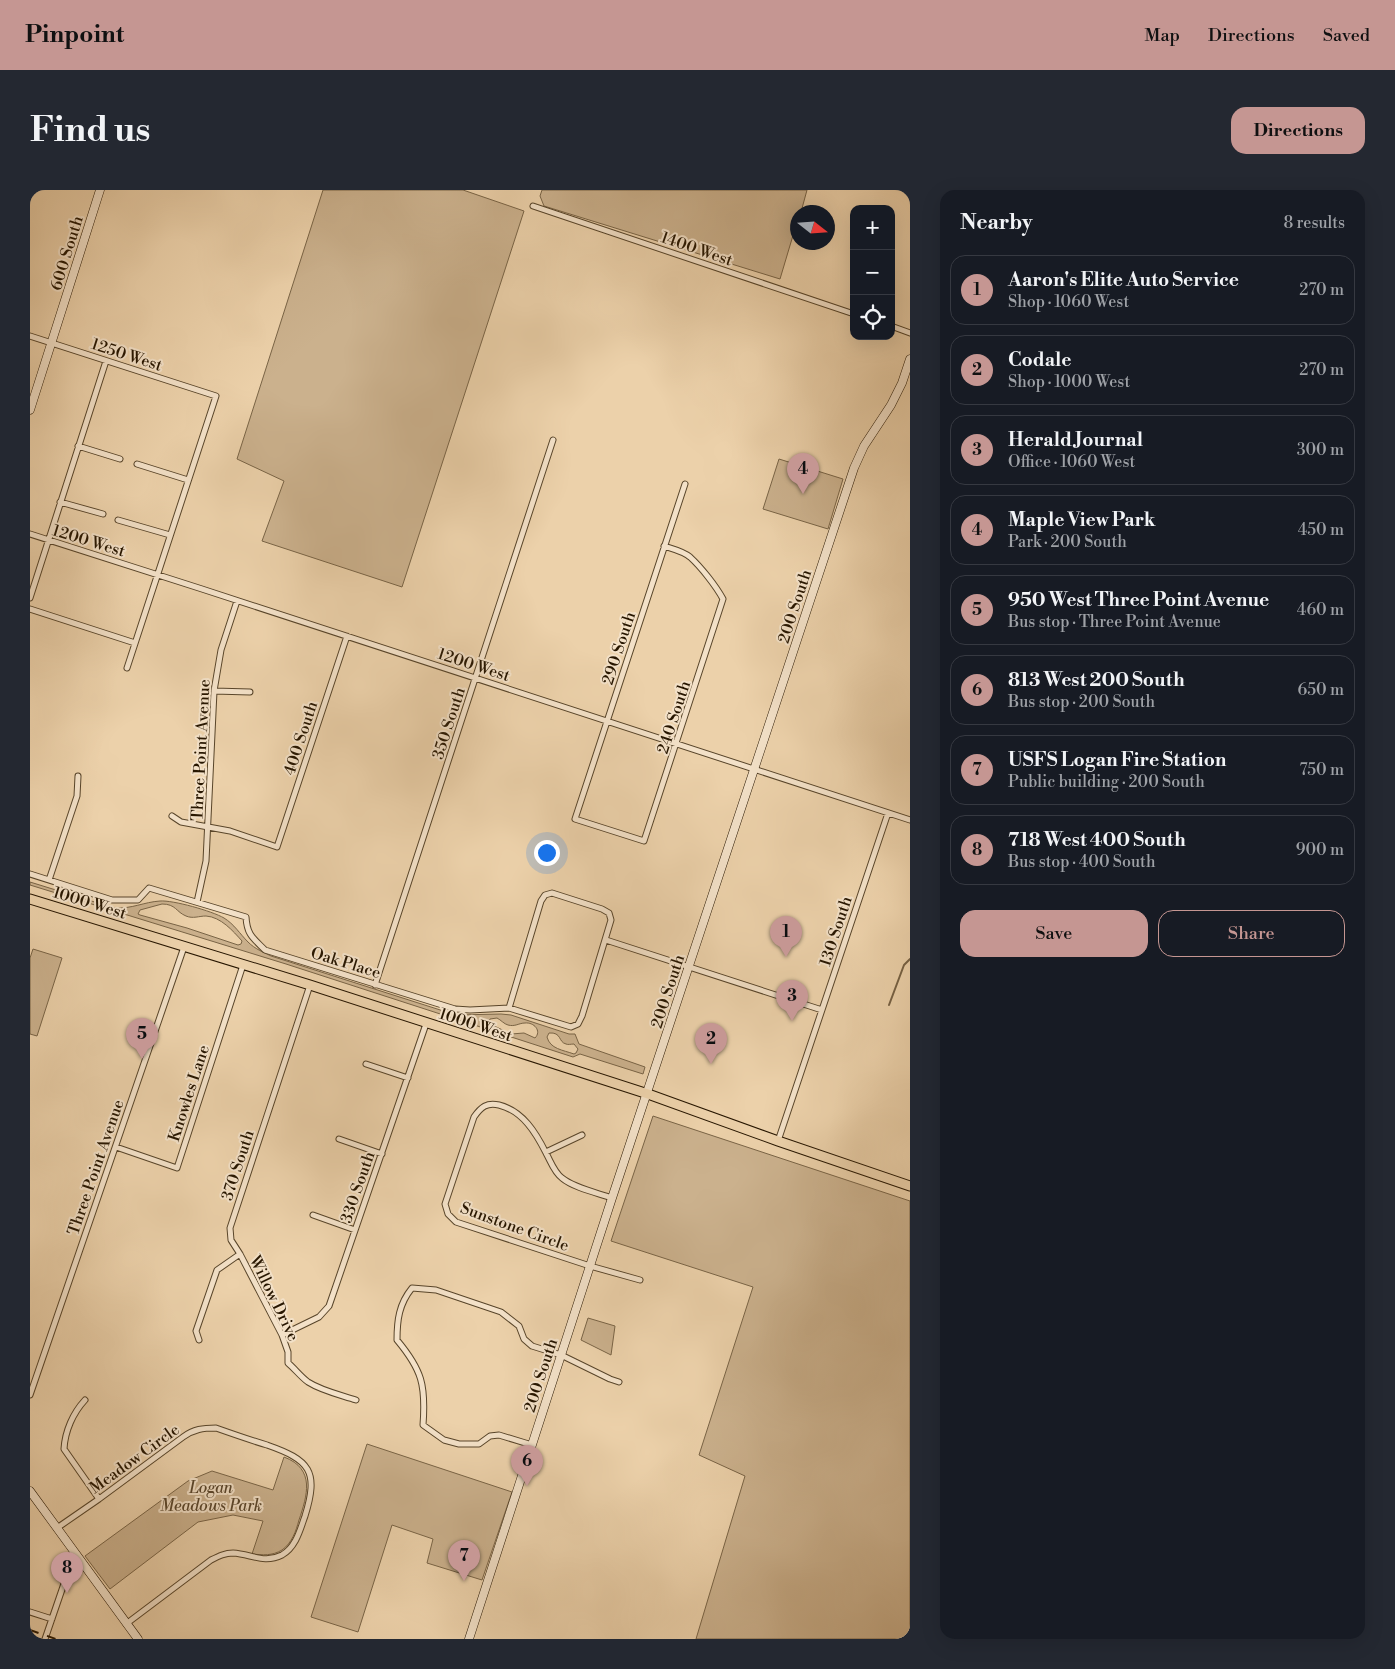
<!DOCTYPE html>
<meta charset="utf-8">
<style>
:root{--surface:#171b24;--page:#242831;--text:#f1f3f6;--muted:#9ea1a6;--line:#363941;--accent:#c59692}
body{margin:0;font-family:"Libre Bodoni",serif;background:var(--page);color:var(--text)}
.controls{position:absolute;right:15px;top:15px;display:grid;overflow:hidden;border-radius:10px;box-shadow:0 5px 20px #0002}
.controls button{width:45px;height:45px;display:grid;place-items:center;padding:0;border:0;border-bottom:1px solid var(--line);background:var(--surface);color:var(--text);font:25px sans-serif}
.compass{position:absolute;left:760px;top:15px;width:45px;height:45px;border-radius:50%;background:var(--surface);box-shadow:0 5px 20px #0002;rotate:107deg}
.you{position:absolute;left:516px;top:662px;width:18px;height:18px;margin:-12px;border:4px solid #fff;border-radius:50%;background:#1a73e8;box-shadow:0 0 0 8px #1a73e833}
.badge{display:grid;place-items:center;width:32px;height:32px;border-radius:50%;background:var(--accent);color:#111;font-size:16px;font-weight:700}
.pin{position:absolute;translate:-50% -41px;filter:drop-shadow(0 1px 2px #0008)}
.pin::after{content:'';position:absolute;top:26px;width:18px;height:15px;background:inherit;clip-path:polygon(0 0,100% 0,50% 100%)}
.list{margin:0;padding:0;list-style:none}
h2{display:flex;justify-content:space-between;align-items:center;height:65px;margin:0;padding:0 20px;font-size:21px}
h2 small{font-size:16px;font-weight:400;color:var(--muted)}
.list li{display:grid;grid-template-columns:32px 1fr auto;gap:15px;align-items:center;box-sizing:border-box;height:70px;margin:0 10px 10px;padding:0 10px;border:1px solid var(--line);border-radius:15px}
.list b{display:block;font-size:19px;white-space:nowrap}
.list p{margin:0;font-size:16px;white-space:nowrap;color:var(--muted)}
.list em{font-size:16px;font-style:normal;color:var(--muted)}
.actions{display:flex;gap:10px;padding:15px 20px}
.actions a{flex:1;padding:11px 0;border:1px solid var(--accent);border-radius:15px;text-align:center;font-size:18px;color:var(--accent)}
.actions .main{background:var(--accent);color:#111}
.icon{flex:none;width:28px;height:28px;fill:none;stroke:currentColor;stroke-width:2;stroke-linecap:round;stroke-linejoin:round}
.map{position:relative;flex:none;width:880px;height:1449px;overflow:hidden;border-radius:15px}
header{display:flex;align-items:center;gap:30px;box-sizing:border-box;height:70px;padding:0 25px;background:var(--accent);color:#111}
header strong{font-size:24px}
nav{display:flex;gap:28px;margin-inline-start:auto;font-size:18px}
.intro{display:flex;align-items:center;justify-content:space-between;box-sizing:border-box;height:120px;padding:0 30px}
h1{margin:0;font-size:35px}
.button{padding:12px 22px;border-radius:15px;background:var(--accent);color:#111;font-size:18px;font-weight:700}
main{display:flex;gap:30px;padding:0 30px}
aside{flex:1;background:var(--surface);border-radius:15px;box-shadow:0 5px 20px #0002}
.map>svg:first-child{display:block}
.green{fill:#cbb18d;stroke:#796446;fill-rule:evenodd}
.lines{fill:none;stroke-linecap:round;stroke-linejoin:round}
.stream{stroke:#756043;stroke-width:2}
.street-casing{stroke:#58452a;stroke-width:7}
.secondary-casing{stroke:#271600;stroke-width:9}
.primary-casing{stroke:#271600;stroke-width:11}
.street{stroke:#f3e1c8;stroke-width:5}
.secondary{stroke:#f3e1c8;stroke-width:8}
.primary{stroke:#ecd1aa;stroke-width:9}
.rail{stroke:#271600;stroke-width:2;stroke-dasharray:9 9;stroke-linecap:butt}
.labels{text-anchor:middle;stroke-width:4;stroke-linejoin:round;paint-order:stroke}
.street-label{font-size:16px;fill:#271600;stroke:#f3e1c8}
.park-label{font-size:16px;font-style:italic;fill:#58442a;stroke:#f3e1c8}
</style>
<header>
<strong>Pinpoint</strong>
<nav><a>Map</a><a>Directions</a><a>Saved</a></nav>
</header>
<div class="intro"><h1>Find us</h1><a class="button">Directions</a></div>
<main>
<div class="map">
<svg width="880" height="1449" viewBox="0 0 880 1449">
<rect width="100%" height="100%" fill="#ecd1aa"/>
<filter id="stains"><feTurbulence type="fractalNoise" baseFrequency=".004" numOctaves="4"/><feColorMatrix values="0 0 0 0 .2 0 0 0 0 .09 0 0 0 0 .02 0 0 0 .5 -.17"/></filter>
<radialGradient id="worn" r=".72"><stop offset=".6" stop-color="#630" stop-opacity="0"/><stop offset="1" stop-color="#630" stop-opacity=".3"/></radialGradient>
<!-- green -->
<path class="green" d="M293,0h140l61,21 -122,376 -140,-46 22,-60 -47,-22z
M512,0h265l-6,22h-3l-1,10 -17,57 -236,-73 -4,-10z
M749,269l64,20 -15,50 -65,-20z
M0,692l84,26c18,1 30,-6 46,-7 13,-1 52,10 64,17 10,6 16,16 24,24 7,7 15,10 23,14l185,59 45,-1 10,1 58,19h6l4,10 66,23 -2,7 -63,-20 -7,3 -287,-93 -256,-79zM132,714c14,0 14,8 24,12 7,3 13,0 20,0 15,1 27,15 36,25l-1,3 -3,1 -51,-17 -47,-13 -2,-1 2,-4zM467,828c4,2 7,6 11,7 7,2 11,-2 17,-2 9,-1 17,8 10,15l-11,-5 -13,1 -21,-10 -1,-3 1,-2zM519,843c13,-1 9,9 17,11 2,1 5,0 8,0l4,5 -2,4 -2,1c-11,-4 -24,-5 -27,-17z
M3,759l29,9 -25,78 -7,-2v-76z
M623,926l257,85v438h-214l49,-163 -46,-21 54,-168 -142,-46z
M558,1128l27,8 -4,29 -30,-15z
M337,1254l145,48 -30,88 -55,-17 6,-24 -41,-14 -34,107 -47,-15z
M254,1267c32,12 23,39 15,63 -3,11 -7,23 -17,30 -10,6 -19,5 -30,4l11,-33 -30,-6 -35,7 -88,67 -25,-33 103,-75 24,-10 61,19z"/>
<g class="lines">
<!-- stream -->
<path class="stream" d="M859,815l15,-40 6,-6"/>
<defs>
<path id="street" d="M503,16l321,108
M861,136l19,7
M0,146l186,60 -89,272
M48,256l42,13
M107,274l51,16
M30,312l43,12
M88,330l52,15
M0,344l172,55 708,231
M634,356c9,3 19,5 26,11 11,10 26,29 33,42l-79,242 -69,-22c37,-111 73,-223 110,-335
M0,408l76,-237
M0,419l105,34
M184,501l36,1
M142,626l9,6 49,9 47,16 70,-211
M0,684l82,26h26l11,-12 97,29c1,18 7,21 19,33l190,59 15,1 39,-2
M19,690l28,-84 1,-20
M522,703l50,16 7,4 2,7 -29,96 -4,8 -7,3 -62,-19 32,-107 4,-6z
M167,712l9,-41 8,-170 7,-41 16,-49
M576,750l216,70
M345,795l178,-545
M336,874l42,14
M309,949l43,15
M748,951l110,-328
M86,957l61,21 66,-203
M516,962l36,-17
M582,1008c-14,-5 -38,-10 -50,-20 -8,-6 -11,-16 -16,-25 -10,-20 -23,-42 -47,-48 -12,-3 -18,2 -25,12l-29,87 3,10 8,8 134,44 50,14
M283,1025l42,15
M210,1064l42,81 6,17v11c7,6 13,14 20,19 14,9 33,13 48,18
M252,1145l37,-18 10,-11 97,-282
M169,1150l-3,-9 21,-61 23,-16 -9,-14 -1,-12 80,-243
M0,1205l154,-448
M55,1210c-12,13 -20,31 -21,49l35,50
M502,1255l-33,-10 -9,1 -11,8h-20l-15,-4 -21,-15c3,-40 -1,-55 -26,-85 0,-20 2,-36 15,-52l24,2 65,22 18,14 5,13 8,7 29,9 49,24 9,3
M27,1338l42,-29 84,-62c11,-8 20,-9 33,-9 17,6 34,12 51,17 43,15 52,26 38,71 -5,14 -9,31 -23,39 -18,9 -31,-1 -49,-2 -8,0 -14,3 -22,7l-85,64
M0,1422l22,7
M15,1449l23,-67 11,-13"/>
<path id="secondary" d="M0,220l70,-220
M0,1301l108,148
M439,1449l143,-441 242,-730 10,-22 27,-41 11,-22 8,-24"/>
<path id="primary" d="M0,709l280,86 338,109 130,47 132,45"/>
</defs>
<!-- street casing -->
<use href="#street" class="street-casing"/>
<!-- secondary casing -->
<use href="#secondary" class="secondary-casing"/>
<!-- primary casing -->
<use href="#primary" class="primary-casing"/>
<!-- street -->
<use href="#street" class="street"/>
<!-- secondary -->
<use href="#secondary" class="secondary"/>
<!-- primary -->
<use href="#primary" class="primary"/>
<!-- rail -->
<path class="rail" d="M0,1440l26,9"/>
</g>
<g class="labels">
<!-- street labels -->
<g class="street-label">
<text transform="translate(667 58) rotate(19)" y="6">1400 West</text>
<text transform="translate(36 63) rotate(-73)" y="6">600 South</text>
<text transform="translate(97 164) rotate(18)" y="6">1250 West</text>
<text transform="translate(59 350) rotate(17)" y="6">1200 West</text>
<text transform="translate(764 416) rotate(-72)" y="6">200 South</text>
<text transform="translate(588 458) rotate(-72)" y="6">290 South</text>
<text transform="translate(444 474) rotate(18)" y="6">1200 West</text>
<text transform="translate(643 527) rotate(-72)" y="6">240 South</text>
<text transform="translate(418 533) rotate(-72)" y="6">350 South</text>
<text transform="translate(270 548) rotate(-72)" y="6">400 South</text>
<text transform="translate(170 560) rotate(-87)" y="6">Three Point Avenue</text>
<text transform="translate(60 712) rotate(17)" y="6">1000 West</text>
<text transform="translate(805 741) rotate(-72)" y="6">130 South</text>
<text transform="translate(316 772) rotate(17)" y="6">Oak Place</text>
<text transform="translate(637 801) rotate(-72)" y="6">200 South</text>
<text transform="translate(446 834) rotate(18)" y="6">1000 West</text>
<text transform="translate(158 903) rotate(-72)" y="6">Knowles Lane</text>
<text transform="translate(207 975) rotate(-72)" y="6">370 South</text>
<text transform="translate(65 977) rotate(-71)" y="6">Three Point Avenue</text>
<text transform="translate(327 997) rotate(-71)" y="6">330 South</text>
<text transform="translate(485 1036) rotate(20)" y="6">Sunstone Circle</text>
<text transform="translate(245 1108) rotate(64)" y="6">Willow Drive</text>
<text transform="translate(510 1185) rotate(-72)" y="6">200 South</text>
<text transform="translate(104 1268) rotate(-36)" y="6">Meadow Circle</text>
</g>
<!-- park labels -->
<g class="park-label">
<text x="181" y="1303">Logan<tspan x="181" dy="18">Meadows Park</tspan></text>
</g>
</g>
<rect width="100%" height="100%" filter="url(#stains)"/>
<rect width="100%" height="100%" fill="url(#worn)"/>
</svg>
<div class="controls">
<button>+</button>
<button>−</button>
<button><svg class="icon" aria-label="locate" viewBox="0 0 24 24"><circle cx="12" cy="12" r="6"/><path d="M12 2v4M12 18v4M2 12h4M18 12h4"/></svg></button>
</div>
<svg class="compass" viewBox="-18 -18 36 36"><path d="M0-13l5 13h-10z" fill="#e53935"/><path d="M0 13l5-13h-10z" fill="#9ea1a6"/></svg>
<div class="you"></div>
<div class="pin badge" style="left:756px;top:767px">1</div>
<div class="pin badge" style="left:681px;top:874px">2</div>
<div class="pin badge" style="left:762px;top:831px">3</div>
<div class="pin badge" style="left:773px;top:304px">4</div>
<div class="pin badge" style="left:112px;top:869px">5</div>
<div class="pin badge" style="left:497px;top:1296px">6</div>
<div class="pin badge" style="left:434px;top:1391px">7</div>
<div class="pin badge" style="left:37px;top:1403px">8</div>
</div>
<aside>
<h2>Nearby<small>8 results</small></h2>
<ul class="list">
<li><span class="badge">1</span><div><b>Aaron's Elite Auto Service</b><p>Shop · 1060 West</p></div><em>270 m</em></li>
<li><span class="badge">2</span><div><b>Codale</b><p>Shop · 1000 West</p></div><em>270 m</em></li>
<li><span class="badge">3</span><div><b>Herald Journal</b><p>Office · 1060 West</p></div><em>300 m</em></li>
<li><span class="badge">4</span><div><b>Maple View Park</b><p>Park · 200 South</p></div><em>450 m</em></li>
<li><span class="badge">5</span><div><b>950 West Three Point Avenue</b><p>Bus stop · Three Point Avenue</p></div><em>460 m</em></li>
<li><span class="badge">6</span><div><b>813 West 200 South</b><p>Bus stop · 200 South</p></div><em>650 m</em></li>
<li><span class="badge">7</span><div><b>USFS Logan Fire Station</b><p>Public building · 200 South</p></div><em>750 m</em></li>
<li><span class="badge">8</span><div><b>718 West 400 South</b><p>Bus stop · 400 South</p></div><em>900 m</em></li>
</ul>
<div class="actions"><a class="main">Save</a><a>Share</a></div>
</aside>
</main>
